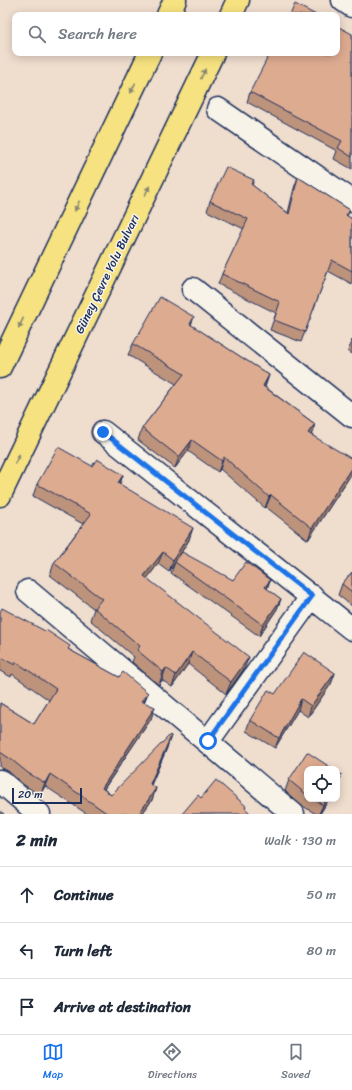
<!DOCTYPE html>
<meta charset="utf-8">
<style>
:root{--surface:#fff;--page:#f6f6f7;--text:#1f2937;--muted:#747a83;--line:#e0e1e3;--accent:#1a73e8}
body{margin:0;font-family:Sriracha,sans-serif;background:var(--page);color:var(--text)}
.controls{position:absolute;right:12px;bottom:12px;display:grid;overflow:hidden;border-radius:8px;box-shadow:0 2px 10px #0003}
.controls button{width:36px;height:36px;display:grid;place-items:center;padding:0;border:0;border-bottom:1px solid var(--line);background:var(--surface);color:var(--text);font:20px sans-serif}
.scale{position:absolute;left:12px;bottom:10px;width:70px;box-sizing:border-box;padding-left:4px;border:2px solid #1b2f5e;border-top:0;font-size:11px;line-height:14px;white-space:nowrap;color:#1b2f5e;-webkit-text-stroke:3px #f7f3e8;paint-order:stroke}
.stop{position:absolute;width:12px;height:12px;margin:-9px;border:3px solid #1a73e8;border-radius:50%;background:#fff}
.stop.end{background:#1a73e8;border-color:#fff;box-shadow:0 1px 4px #0008}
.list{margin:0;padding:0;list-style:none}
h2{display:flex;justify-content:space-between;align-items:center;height:52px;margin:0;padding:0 16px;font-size:17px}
h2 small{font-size:13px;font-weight:400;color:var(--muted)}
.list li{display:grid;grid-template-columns:26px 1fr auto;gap:12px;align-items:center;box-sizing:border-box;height:56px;padding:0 16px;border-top:1px solid var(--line)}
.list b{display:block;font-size:15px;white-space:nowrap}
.list em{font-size:13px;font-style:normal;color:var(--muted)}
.icon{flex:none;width:22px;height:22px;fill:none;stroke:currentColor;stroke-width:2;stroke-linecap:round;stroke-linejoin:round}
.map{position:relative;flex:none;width:352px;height:814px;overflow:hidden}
.search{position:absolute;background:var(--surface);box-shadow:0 2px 10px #0003;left:12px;right:12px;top:12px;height:44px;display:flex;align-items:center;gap:10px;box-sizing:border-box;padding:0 14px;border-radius:8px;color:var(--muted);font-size:15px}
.sheet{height:220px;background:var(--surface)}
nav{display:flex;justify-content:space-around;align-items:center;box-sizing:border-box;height:56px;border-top:1px solid var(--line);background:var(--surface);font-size:11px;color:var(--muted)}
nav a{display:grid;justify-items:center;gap:2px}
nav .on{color:var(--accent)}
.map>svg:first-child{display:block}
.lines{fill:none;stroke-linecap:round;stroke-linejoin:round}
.minor-casing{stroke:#1b2f5e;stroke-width:25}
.highway-casing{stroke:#1b2f5e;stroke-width:25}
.minor{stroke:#f7f3e8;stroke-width:22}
.highway{stroke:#f7e281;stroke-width:22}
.wall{fill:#be937c;stroke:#1b2f5e}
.shaded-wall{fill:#9b7865;stroke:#1b2f5e}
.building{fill:#ddab90;stroke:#1b2f5e}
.oneway{fill:#898870}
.route{stroke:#1a73e8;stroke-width:5}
.labels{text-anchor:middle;stroke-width:3;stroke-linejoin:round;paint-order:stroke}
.street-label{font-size:12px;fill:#1b2f5e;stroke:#f7f3e8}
</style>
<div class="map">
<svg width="352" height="814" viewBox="0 0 352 814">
<rect width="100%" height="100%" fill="#efddce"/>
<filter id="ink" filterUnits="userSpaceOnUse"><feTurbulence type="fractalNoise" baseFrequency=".025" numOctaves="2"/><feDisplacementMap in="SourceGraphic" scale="8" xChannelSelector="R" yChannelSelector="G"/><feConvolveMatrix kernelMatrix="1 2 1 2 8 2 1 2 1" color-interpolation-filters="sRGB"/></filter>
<g filter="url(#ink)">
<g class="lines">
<defs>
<path id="minor" d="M343,0l9,6
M218,109l134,92
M193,289l159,127
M103,432l249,197
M28,591l265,223
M208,741l104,-145
M0,781l39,33"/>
<path id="highway" d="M168,15l7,-15
M231,15l7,-15
M0,367l150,-314
M0,495l213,-442"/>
</defs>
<!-- minor casing -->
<use href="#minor" class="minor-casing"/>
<!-- highway casing -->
<use href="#highway" class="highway-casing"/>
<!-- minor -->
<use href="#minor" class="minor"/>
<!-- highway -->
<use href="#highway" class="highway"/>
</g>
<!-- wall -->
<path class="wall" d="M352,34v135l-18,-10 3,-8 -90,-49 3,-10z
M298,177l52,33 -3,6 5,3v65l-24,-13 -27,71 -31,-12 6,-17 -58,-29 4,-10 22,-45 -37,-18 3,-10 44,-21 -2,5 36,28 6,-25z
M194,317l-3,8 78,50 -4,12 50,37 -4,10 41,39 -44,67 -42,-33 -1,1 -45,-39 -2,3 -30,-21 -13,17 -37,-28 4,-12 34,-44 -48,-29 5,-11z
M352,340v14l-4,-3z
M92,466l31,9 -3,9 69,56 -20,32 -11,-8 -11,14 97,91 -18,25 -38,-30 -16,23 -10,-7 -3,5 -27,-23 2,-5 -44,-37 4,-11 -44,-34 4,-12 29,-39 -50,-28 4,-12z
M175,562l58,18h37l-3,9 14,10 -4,10 -18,27 -88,-63z
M352,572v34l-14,-11 4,-11z
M0,612l148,81 -4,10 7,16 -47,70 7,6 56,-47 -16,37 5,3 -4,12 -10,14h-55l-42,-28 -5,9 -16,-10 -16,-14 -8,-4v-64l34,21 15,-24 -37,-26 -1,3 -11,-6z
M335,673l-4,11 -23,33 -10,-7 -23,38 -29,-17 4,-11 25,-26z
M307,769v30h22l-9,15h-4l-15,-9 -16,-14 4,-11z"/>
<!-- shaded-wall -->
<path class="shaded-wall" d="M269,375l-4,11 -7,11 5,-11z
M315,424l-4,12 -3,-3z
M192,440l-4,11 -13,17 4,-11z
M224,457l-4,12 -2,3 4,-11z
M352,467v6l-44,67 4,-12z
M123,475l-5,12v-4z
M271,495l-5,12 -1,1 4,-11z
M193,528l-4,12 -20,32 4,-12z
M163,552l-5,12 -18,24 4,-12z
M270,580l-4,11 -1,-4z
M281,599l-4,10 -18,27 4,-11z
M192,652l-4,12 -16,23 4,-12z
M249,657l-5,12 -18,25 5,-12z
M166,668l-4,12 -3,5 4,-13z
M335,673l-4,11 -23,33 3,-11z
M148,693l-5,11 -2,-3z
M301,699l-3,11 -23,38 4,-10z
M155,707l-4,12 -54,80 5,-11z
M171,736l-4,12 -21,48 4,-12z
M50,774l-5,12 -5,9 5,-12z
M341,774l-3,11 -1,1v-5z
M156,788l-4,12 -10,14h-3z
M326,799h3l-10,15 4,-9z"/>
<!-- building -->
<path class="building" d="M295,4l21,11h-26z
M337,26l15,8v123l-14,-9 4,-7 -92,-49 20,-39h67z
M226,167l28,13 -3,4 38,30 9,-37 52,33 -4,5 6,4v52l-20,-11 -27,72 -31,-12 6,-18 -58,-28 26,-55 -38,-18z
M160,297l34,20 -4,7 79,51 -6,11 52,38 -7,9 44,26v8l-40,61 -41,-33 -2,2 -45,-40 -2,4 -30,-21 -13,17 -37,-29 42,-54 -51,-30z
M58,447l34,19 5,-7 26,16 -5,8 75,45 -20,32 -10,-8 -19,24 105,81 -18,25 -39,-30 -16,23 -10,-7 -3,4 -26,-22 3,-4 -46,-38 8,-9 -48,-36 37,-49 -54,-30z
M182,552l51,28 13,-18 24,18 -5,7 16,12 -18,26 -88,-63z
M352,572v20l-10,-8z
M2,608l43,23 1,-1 24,16 -2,3 51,28 4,-5 25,21 -7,8 14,6 -53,81 9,7 59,-60 1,1 -21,48 6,4 -17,26h-31l-58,-40 -5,9 -17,-10 -16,-13 -12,-8v-49l34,21 22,-35 -40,-27 -1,3 -15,-8v-45z
M304,652l31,21 -24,33 -10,-7 -22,39 -29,-18 18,-30 7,4z
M307,752l26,17h-26v26l-18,-15z
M337,771l4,3 -4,7z
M216,780l30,26 -1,2 6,6h-69l16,-19 3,3z
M313,799h13l-3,6z
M0,811l4,3h-4z"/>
<!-- one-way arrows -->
<defs><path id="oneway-solid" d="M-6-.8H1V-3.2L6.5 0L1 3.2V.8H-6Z"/></defs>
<g class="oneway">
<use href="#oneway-solid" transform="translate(203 74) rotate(-65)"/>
<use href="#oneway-solid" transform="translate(133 88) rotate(115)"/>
<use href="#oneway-solid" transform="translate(147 191) rotate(-64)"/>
<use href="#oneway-solid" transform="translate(77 206) rotate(115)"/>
<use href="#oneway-solid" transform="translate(21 323) rotate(115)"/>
<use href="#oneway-solid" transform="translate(17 459) rotate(-64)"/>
</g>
</g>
<g class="lines" filter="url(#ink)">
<!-- route -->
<path class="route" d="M103,432l209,164 -104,145"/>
</g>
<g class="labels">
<!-- street labels -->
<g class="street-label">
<text transform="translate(107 274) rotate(-64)" y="4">Güney Çevre Yolu Bulvarı</text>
</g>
</g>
</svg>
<div class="controls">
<button><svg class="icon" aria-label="locate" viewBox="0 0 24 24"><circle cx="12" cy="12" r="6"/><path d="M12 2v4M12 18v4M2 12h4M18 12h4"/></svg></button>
</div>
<div class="scale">20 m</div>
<div class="stop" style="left:208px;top:741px"></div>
<div class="stop end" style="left:103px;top:432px"></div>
<div class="search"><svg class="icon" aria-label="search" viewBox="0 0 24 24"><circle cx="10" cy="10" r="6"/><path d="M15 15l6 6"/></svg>Search here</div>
</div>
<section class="sheet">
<h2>2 min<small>Walk · 130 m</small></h2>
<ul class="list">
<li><svg class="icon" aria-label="ahead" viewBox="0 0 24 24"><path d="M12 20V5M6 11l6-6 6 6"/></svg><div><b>Continue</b></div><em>50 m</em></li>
<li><svg class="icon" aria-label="left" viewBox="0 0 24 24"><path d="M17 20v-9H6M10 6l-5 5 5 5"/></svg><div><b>Turn left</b></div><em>80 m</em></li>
<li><svg class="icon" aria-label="arrive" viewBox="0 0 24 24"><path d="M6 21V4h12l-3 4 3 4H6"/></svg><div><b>Arrive at destination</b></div></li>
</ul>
</section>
<nav>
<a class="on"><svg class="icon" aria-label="map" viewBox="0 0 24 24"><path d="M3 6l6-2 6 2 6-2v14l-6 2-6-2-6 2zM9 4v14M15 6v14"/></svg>Map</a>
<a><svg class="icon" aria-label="directions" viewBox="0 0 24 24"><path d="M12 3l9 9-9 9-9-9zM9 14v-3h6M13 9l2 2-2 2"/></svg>Directions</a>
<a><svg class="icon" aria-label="saved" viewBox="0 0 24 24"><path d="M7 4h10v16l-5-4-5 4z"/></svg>Saved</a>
</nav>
